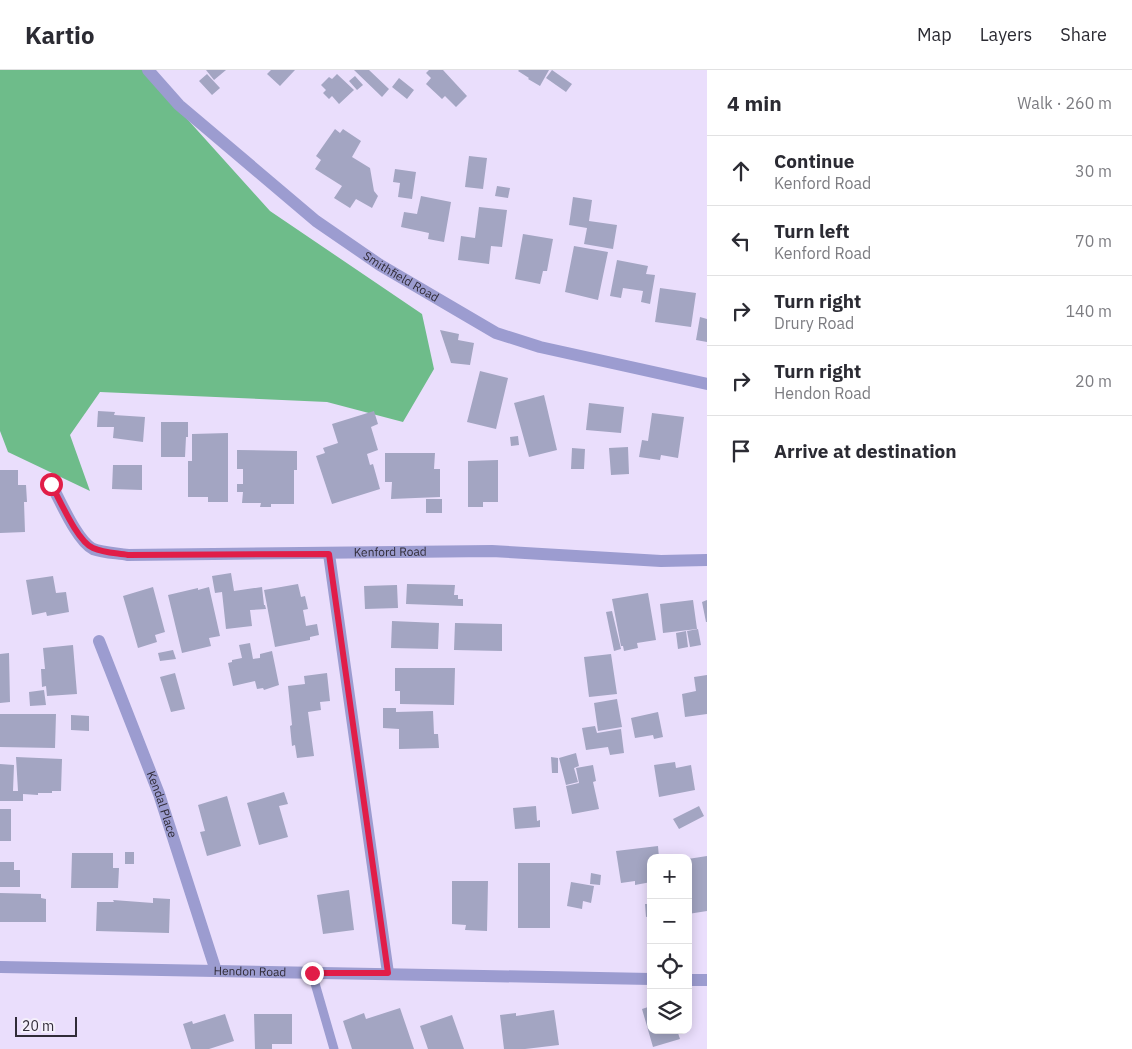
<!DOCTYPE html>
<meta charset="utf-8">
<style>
:root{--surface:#fff;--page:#f2f2f3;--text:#2b2b33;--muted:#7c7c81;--line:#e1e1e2}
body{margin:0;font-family:"IBM Plex Sans",sans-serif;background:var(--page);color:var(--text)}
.controls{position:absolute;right:15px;bottom:15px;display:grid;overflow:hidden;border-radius:10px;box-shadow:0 2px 12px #0003}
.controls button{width:45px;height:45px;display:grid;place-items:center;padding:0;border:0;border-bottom:1px solid var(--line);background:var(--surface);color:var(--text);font:25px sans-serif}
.scale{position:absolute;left:15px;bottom:12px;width:62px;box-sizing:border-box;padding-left:5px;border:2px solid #312c38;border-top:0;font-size:14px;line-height:18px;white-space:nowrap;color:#312c38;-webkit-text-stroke:4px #f4effb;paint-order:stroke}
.stop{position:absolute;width:15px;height:15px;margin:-11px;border:4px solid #e11d48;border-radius:50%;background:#fff}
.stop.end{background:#e11d48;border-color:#fff;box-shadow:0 1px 5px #0008}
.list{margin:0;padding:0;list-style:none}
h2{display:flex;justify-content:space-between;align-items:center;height:65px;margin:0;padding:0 20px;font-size:21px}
h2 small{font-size:16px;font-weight:400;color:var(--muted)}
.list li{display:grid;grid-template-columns:32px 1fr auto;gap:15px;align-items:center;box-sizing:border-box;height:70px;padding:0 20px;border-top:1px solid var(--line)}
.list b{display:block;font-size:19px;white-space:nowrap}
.list p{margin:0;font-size:16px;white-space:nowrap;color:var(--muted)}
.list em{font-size:16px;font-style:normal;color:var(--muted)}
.icon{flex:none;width:28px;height:28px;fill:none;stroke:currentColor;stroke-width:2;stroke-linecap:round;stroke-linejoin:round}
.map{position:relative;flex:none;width:707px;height:979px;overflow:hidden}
header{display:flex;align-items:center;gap:30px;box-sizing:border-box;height:70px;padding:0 25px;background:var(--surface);border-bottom:1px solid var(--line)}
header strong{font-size:24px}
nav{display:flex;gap:28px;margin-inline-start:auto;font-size:18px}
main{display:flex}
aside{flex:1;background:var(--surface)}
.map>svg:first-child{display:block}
.forest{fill:#6ebc8a}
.building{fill:#a3a5c2}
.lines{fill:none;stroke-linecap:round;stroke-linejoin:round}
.lane{stroke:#9c9cd0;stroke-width:9}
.street{stroke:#9c9cd0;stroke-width:12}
.route{stroke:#e11d48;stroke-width:6}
.labels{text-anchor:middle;stroke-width:5;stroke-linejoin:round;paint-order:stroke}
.street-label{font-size:12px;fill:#312c38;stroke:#f4effb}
</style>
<header>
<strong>Kartio</strong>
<nav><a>Map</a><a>Layers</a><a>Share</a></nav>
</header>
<main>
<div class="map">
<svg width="707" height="979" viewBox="0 0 707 979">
<rect width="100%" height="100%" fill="#eadefc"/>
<!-- forest -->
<path class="forest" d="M0,0h143l127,141 152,103 12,55 -31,53 -76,-20 -227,-10 -30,43 20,56 -82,-39 -8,-21z"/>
<!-- building -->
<path class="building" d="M206,0h20l-12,10z
M271,0h24l-15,16 -13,-12z
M354,0h15l20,19 -7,8z
M429,0h14l24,26 -11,11 -11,-11 -3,3 -16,-15 5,-6 -5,-5z
M519,0h30l-9,16 -12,-7 1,-1 -11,-7z
M552,0l20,14 -6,8 -20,-14z
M207,4l13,14 -8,7 -13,-14z
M337,4l17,16 -15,14 -7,-8 -3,3 -6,-6 3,-3 -5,-5 8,-8 3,2z
M355,6l8,9 -6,5 -8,-9z
M399,8l15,12 -7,9 -15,-12z
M335,59l5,4 3,-4 18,12 -9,16 18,11 4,23 4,5 -6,12 -16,-9 -6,9 -16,-10 8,-12 -27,-17 6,-9 -5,-4z
M469,86l18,2 -4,31 -18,-2z
M395,99l21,3 -4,27 -14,-2 2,-14 -7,-1z
M497,116l13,2 -2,10 -13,-2z
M421,126l30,6 -7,40 -16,-3 1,-6 -28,-6 3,-15 13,2z
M573,127l19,3 -3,21 28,4 -4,24 -29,-5 3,-16 -18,-3z
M479,137l28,3 -5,37 -11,-1 -2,18 -31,-4 3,-24 14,2z
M523,164l30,5 -6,32h-4l-3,13 -25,-5z
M574,176l34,6 -10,48 -33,-8z
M617,190l31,6 -2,8 9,1 -5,29 -9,-2 2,-11 -20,-3 -2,10 -11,-2z
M660,218l36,5 -5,34 -36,-5z
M700,247l7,2v23l-11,-2z
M440,260l19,4 -1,6 16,3 -4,22 -19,-2z
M480,301l28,7 -12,51 -29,-7z
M544,325l13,55 -28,7 -15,-54z
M589,333l35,4 -3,26 -35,-3z
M98,341l17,1 -1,3 31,2 -2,25 -30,-4 1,-11h-17z
M374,341l4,13 -7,3 7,23 -11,4 3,11 3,-1 7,25 -48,15 -16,-48 9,-3 -2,-5 15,-5 -6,-19z
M652,343l32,4 -6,41 -17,-3 -1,5 -21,-3 3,-17 6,1z
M161,352h27v15h-2l-1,20h-24z
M228,363v69h-20v-5h-20v-36h4v-27z
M518,366l1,9 -8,1 -1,-9z
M628,377l1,27 -18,1 -2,-27z
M572,378l13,1 -1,20h-13z
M237,380l60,1v19h-3v34h-23v3h-11l1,-4h-19l1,-11h-6v-8h6v-15h-6z
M385,383h50l-1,16h6v28l-49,2 1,-17h-7z
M498,390v42h-15v5h-15v-46z
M113,395h29v25l-30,-1z
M0,400h18v15h8l1,17h-3l1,30 -25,1z
M426,429h16v14h-16z
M231,503l3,18 28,-4 2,18h1l1,4 -16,1 2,16 -26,3 -4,-37 -7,1 -3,-17z
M53,506l3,17 10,-1 3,20 -22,4 -1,-4 -14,3 -6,-35z
M298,514l3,13 4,-1 3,13 -5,1 3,16 11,-2 2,11 -9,2v3l-35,7 -11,-57z
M407,514l48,1 -1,10h4v4h5v7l-57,-2z
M397,515l1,23 -33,1 -1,-23z
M153,517l12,45 -10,3 2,7 -19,6 -15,-52z
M209,517l11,49 -11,2 2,8 -29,7 -14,-58 30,-7v2z
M648,523l8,47 -19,3 1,5 -14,3 -1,-5h-2l-9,-47z
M693,530l4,29 -34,4 -3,-29z
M707,530v22h-1l-4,-20z
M612,541l9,38 -7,2 -8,-39z
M392,551l47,2 -1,26 -47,-1z
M455,553l47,1v27l-48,-1z
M698,559l3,16 -11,2 -3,-16z
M686,561l2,16 -10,2 -2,-16z
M250,573l3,16 7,-1v-4l12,-3 7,34 -15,5 -1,-2 -6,1 -2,-8 -22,5 -5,-23 4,-1v-2l10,-2 -3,-13z
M73,575l4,49 -30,2 -1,-10 -4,1 -1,-18h4l-2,-21z
M173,580l3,9 -16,2 -2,-8z
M9,583l1,49 -10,1v-49z
M611,584l6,40 -28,3 -5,-40z
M395,598h60l-1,37 -54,-1v-13h-5z
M175,603l10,36 -14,3 -11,-35z
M327,603l3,28 -10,1 1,8 -13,2 6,44 -17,2 -2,-13 -3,1 -2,-20 2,-1 -4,-39 17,-2 -1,-8z
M707,605v39l-22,3 -3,-23 14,-3 -2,-14z
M44,620l2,15 -16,1 -1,-14z
M617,629l5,28 -24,4 -4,-28z
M383,638h13v4l37,-1 1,23h4l1,14 -40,1v-20l-16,-1z
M658,642l5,25 -9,2 -1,-4 -18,3 -4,-20z
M0,644h56l-1,34 -55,-1z
M71,645l18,1v15l-18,-1z
M595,656l2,7 24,-4 3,24 -14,2 -2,-8 -22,3 -4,-22z
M576,683l3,13 -5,2 4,14 -12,3 -7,-27z
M16,687l46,2 -1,32h-9v2h-14v2l-15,-1v7h-23v-37l14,1 -1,26h5z
M551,687l7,1v15h-6z
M675,692l1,6 15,-3 4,25 -36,7 -5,-32z
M593,695l3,16 -3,1 6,27 -27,5 -6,-28 13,-3 -3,-15z
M284,722l4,12 -9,2 9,31 -29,8 -12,-42z
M227,726l14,50 -34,10 -7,-24 5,-1 -7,-26z
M536,736l1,15 3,-1v7l-25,2 -2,-21z
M699,736l5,10 -25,13 -6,-10z
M0,739h11v32h-11z
M658,776l1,12h-8v24l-16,3v-4l-14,2 -5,-32z
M125,782h9v12h-9z
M72,783h41v15h6l-1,20h-47z
M707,786v55l-19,3v-55z
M0,792h14v8h6v17h-20z
M518,793h32v65h-32z
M591,803l10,2 -1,10 -10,-1z
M452,811h36l-1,50 -22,-1 1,-5 -14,-1z
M571,812l23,4 -3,17 -8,-2 -1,8 -15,-3z
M349,820l5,40 -31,4 -6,-39z
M0,823l41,1v4l5,1v23h-46z
M153,828l17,1 -1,34 -73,-2 1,-29h17l-1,-2 40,3z
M645,834h6v12l-5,1z
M651,936v24h26l3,9 -27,8 -11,-38z
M400,938l14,41h-62l-9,-28 21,-8 2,6z
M554,940l5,35 -34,4h-21l-4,-34 16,-2v3z
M225,944l9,27 -25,8h-18l-8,-25 9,-3 1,3z
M254,944h38v30h-20v5h-17z
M452,945l12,34h-36l-8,-23z"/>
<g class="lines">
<!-- lane -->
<path class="lane" d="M312,903l22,76"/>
<!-- street -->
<g class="street">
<path id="s1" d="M148,0l31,35 137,116 64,44 116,68 44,14 167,37"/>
<path id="s2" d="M51,414c9,16 26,57 42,65 11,4 24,4 35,6l364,-4 169,10 46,-1"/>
<path d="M329,484l59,419"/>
<path id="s3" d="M99,571l60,153 57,177"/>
<path id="s4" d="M0,897l651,12"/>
<path d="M688,910h19"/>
</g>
</g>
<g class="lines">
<!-- route -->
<path class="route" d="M51,414c9,16 26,57 42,64 11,5 24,5 35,7l201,-1 59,419h-76"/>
</g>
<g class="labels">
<!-- street labels -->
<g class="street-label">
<text dy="4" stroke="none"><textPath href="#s1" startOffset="328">Smithfield Road</textPath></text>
<text dy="4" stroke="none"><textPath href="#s2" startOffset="376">Kenford Road</textPath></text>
<text dy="4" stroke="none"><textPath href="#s3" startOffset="175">Kendal Place</textPath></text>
<text dy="4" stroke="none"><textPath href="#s4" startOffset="250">Hendon Road</textPath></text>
</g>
</g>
</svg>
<div class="controls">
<button>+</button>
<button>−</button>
<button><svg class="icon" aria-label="locate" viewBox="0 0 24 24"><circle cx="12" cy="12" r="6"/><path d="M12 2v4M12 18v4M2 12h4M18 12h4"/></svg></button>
<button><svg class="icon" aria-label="layers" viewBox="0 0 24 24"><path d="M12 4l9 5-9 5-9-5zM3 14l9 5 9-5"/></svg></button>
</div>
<div class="scale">20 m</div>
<div class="stop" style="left:51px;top:414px"></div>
<div class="stop end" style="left:312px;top:903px"></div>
</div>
<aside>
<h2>4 min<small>Walk · 260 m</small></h2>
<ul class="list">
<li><svg class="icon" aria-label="ahead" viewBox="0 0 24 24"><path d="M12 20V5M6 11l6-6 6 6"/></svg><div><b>Continue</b><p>Kenford Road</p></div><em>30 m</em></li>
<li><svg class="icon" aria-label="left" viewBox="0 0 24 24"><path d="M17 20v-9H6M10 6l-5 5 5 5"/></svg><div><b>Turn left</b><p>Kenford Road</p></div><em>70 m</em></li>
<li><svg class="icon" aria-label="right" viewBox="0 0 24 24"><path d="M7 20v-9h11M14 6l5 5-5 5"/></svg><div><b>Turn right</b><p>Drury Road</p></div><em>140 m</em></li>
<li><svg class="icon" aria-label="right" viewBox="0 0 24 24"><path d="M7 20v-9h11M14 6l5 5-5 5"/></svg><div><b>Turn right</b><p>Hendon Road</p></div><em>20 m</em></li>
<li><svg class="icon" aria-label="arrive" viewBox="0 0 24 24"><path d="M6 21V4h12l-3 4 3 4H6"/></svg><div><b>Arrive at destination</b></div></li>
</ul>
</aside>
</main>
